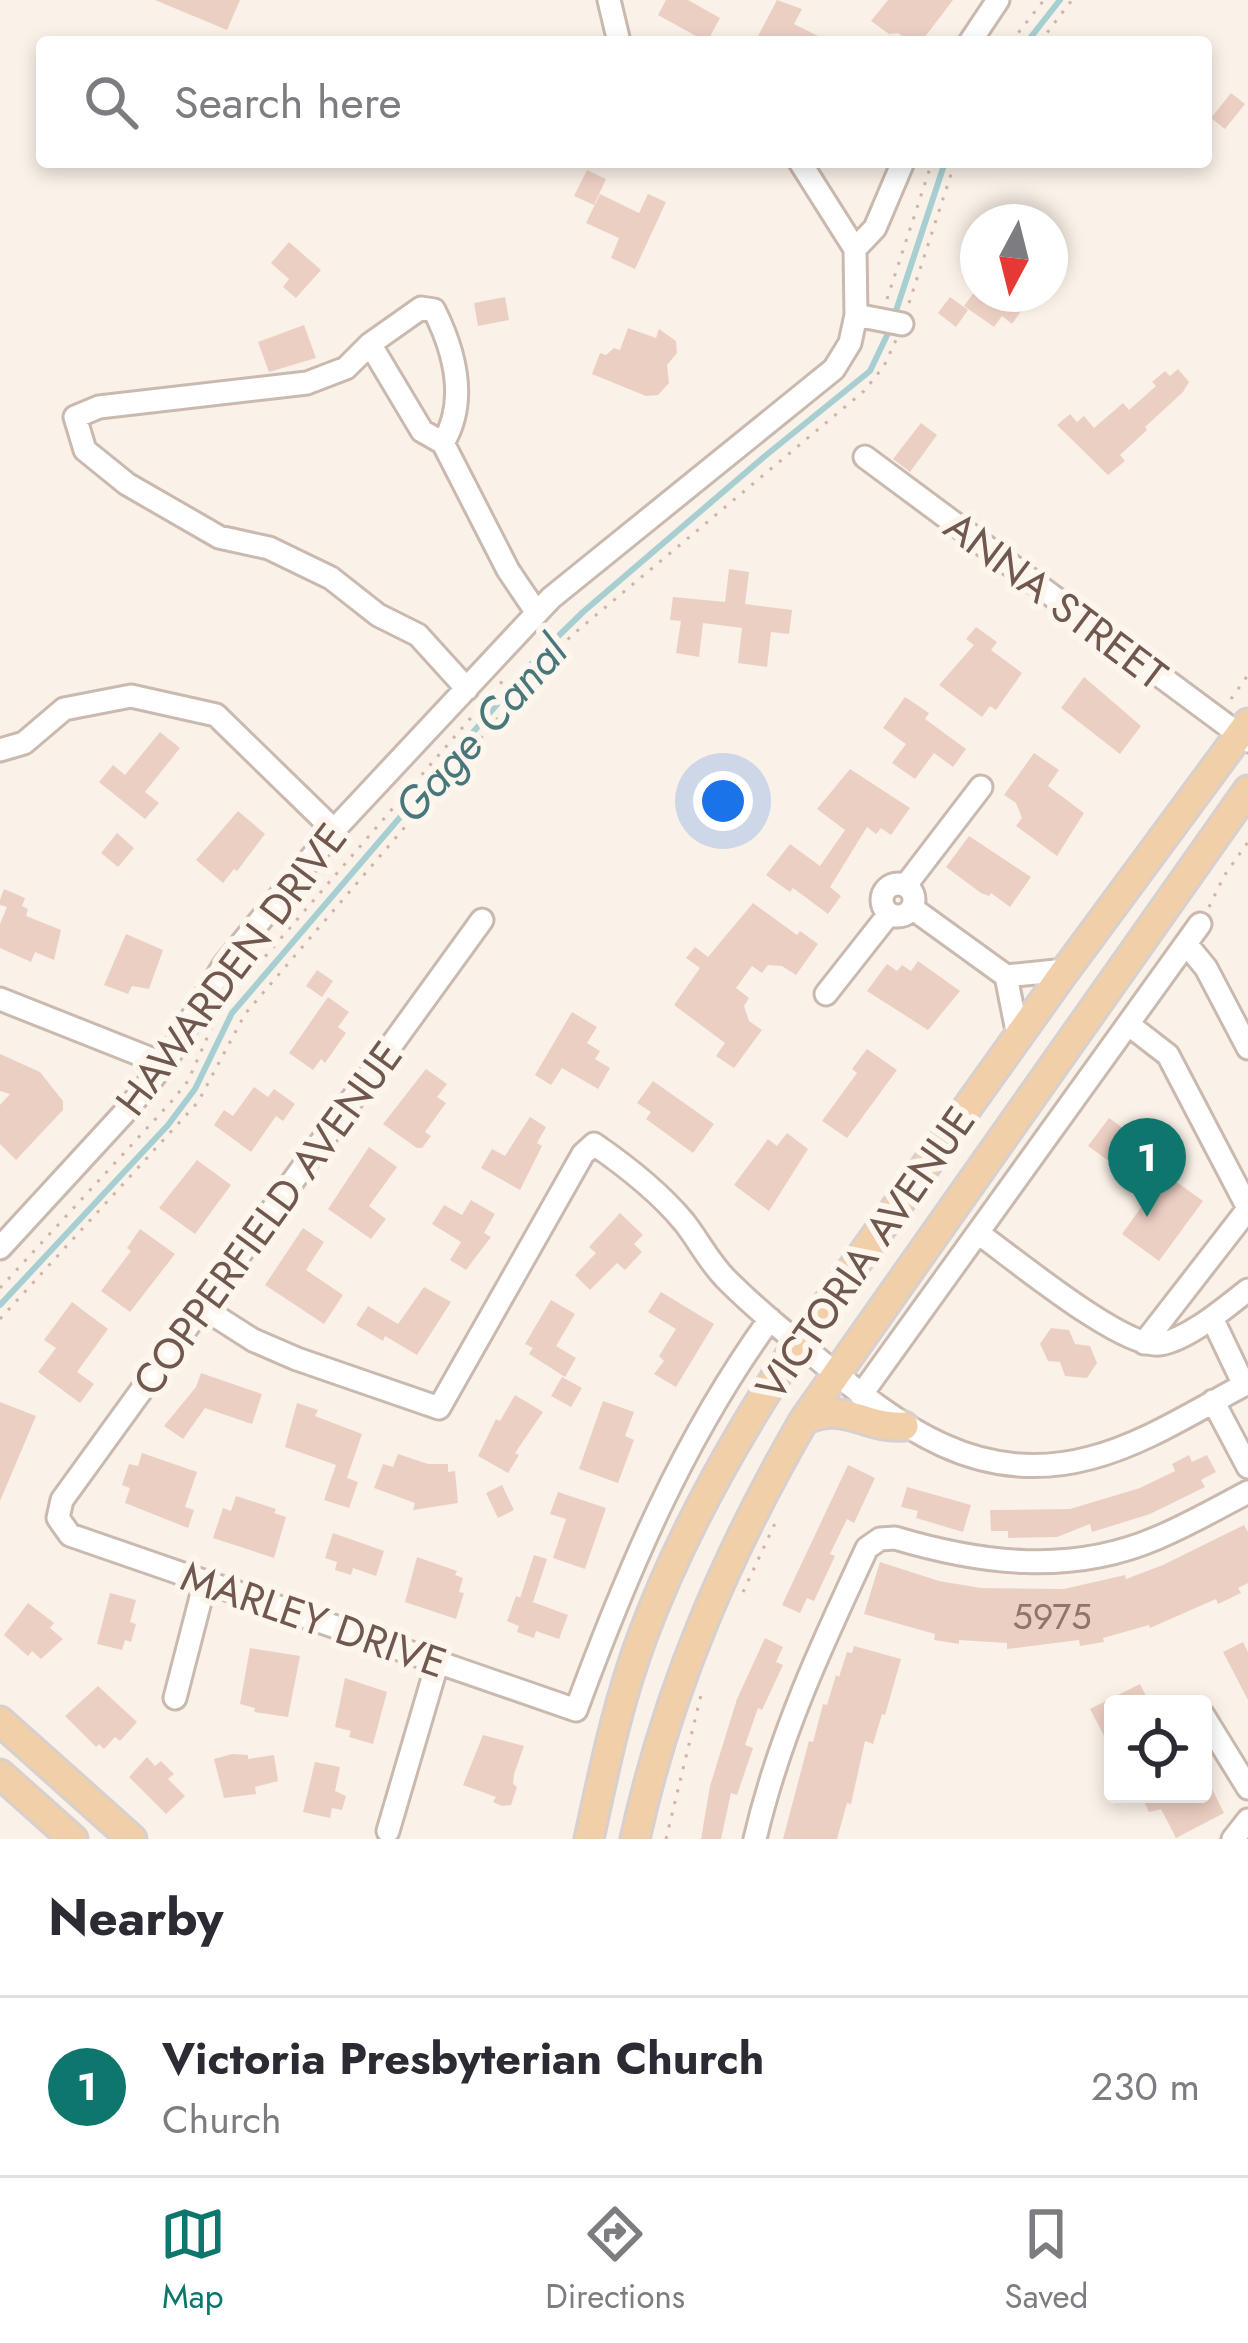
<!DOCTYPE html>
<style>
:root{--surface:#fff;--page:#f7f7f7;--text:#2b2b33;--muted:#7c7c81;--line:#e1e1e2;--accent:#0f766e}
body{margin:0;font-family:Jost,sans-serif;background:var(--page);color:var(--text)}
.controls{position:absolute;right:36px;bottom:36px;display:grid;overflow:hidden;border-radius:12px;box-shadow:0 6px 18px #0003}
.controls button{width:108px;height:108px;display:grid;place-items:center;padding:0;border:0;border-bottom:3px solid var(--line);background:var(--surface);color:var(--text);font:60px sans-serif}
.compass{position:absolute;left:960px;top:204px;width:108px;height:108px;border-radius:50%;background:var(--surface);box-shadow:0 6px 18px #0003;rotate:187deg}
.you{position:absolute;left:723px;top:801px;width:42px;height:42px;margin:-30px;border:9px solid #fff;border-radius:50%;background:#1a73e8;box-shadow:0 0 0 18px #1a73e833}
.badge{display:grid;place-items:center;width:78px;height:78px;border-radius:50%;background:var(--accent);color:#fff;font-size:39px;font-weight:700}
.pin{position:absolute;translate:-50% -99px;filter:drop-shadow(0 3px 6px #0008)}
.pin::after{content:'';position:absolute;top:63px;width:42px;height:36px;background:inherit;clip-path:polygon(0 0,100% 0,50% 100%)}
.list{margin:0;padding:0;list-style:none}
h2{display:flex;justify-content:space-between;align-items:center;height:156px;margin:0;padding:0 48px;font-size:51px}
h2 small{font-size:39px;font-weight:400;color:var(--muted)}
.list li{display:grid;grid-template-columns:78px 1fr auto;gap:36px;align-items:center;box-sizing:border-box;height:180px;padding:0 48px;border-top:3px solid var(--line)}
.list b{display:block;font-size:45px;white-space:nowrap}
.list p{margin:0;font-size:39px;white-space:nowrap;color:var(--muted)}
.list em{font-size:39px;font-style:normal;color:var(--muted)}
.icon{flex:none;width:66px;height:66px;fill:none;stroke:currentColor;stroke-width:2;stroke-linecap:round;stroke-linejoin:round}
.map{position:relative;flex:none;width:1248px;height:1839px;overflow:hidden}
.search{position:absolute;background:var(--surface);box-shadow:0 6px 18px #0003;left:36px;right:36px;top:36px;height:132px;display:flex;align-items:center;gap:30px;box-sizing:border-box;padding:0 42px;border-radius:12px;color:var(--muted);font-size:45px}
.sheet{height:336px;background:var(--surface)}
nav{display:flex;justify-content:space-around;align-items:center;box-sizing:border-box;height:168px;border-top:3px solid var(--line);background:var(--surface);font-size:33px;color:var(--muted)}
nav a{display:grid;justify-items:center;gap:6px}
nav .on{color:var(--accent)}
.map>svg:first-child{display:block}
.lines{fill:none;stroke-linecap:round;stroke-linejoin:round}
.stream{stroke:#a7cfd1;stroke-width:6}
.building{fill:#eccfc3}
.minor-casing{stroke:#cab9af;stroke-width:27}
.major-casing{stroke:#d7d0ce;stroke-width:33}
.path{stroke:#d0b3a6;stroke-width:3;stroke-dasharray:3 9;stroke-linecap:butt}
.minor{stroke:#fff;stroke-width:21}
.major{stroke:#f0cfa9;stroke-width:27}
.labels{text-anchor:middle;stroke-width:12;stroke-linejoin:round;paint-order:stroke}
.number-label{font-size:36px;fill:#8f766c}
.street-label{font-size:42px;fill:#70584f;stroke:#fdf6ee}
.water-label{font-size:45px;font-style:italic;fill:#48777b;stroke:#fdf6ee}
</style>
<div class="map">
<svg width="1248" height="1839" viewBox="0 0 1248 1839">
<rect width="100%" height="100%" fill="#faf1e8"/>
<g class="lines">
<!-- stream -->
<path class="stream" d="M1027,42l33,-42
M0,1305l168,-180 27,-36 37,-76 310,-361 41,-40 182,-156 105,-85 20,-42 55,-167"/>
</g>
<!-- building -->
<path class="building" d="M155,0h85l-13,30z
M666,0h22l32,18 -13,24 -49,-27z
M777,0l25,9 -8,15 36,18h-65l-8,-4z
M888,0h65l-32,42h-11l-12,-9 -9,1 -18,-13z
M1231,93l14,11 -20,25 -14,-11z
M587,170l19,9 -12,26 -20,-9z
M600,194l39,19 9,-19 18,8 -31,67 -24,-11 8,-20 -33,-15z
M289,242l32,28 -25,28 -13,-11 6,-8 -18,-16z
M975,291l15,12 6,-9h37l-21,30 -10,-8 -8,11 -30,-21z
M505,297l4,23 -31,6 -4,-23z
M950,297l18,13 -12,17 -18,-14z
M304,325l12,33 -47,14 -11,-30z
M628,328l28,10 3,-9 17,12 1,12 -10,12 2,18 -11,12 -12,1 -54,-22 8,-21 6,2 8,-7 6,2z
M1178,369l11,13 -6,10 -38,35 2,3 -27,25 5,6 -17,14 -51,-50 13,-11 7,8 7,-6 10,12 29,-25 6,7 27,-24 -4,-4 13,-11 5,5z
M921,423l16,12 -27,37 -17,-13z
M729,569l20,3 -4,32 47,6 -3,24 -18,-2 -4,35 -29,-4 4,-35 -39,-5 -4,34 -23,-4 5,-32 -11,-1 3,-23 52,5z
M976,627l21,15 -6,8 31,23 -26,37 -6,-4 -8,11 -43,-32 35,-40 -8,-6z
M1084,677l57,49 -21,28 -59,-46z
M905,697l24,16 -4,6 41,30 -13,18 -19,-14 -19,26 -23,-16 14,-19 -23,-16z
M160,732l20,16 -35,44 14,11 -14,16 -46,-37 14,-17 12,10z
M1034,753l25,17 -11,16 36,27 -27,43 -41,-30 6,-8 -6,-15 -12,-8z
M850,769l60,39 -19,27 -10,-7 -5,6 -9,-7 -37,60 11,9 -13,18 -35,-26 -3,4 -24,-17 24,-31 30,22 25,-36 -28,-21z
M238,811l27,23 -28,37 -3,-2 -11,14 -27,-23z
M117,833l17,15 -16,19 -17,-14z
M969,836l62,41 -21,30 -19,-14 -2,3 -8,-3 -35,-26z
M4,889l21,9 -3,8 6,3 -2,7 35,14 -7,30 -19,-8 -4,10 -31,-14v-24l7,-17 -7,-2v-5z
M753,903l44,32 3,-4 18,13 -22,31 -14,-9 -14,-1 -6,8 -10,-7 -16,22 13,10 -5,8 5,15 13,9 -28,38 -18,-12 9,-13 -51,-38 26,-37 -14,-10 9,-11 13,10z
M126,934l37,16 -14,39 -17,-3 -4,8 -24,-9z
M918,961l42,30 -32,39 -61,-39 20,-27 10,7 5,-6 9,6z
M317,970l16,11 -11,16 -16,-11z
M328,997l21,15 -11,15 8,6 -21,30 -4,-4 -8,11 -24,-17z
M572,1012l25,15 -10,16 13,8 -5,8 15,9 -12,21 -36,-21 -11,17 -16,-10z
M867,1049l30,21 -50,68 -25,-17 35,-48 -5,-4z
M0,1054l40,18 23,29v9l-47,50 -16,-16v-39l10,-11 -10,-3z
M426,1069l21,15 -10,13 9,6 -21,29 6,4 -9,12h-5l-34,-24z
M653,1081l61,43 -21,29 -47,-34 5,-7 -14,-9z
M254,1087l14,10 6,-8 21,15 -12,17 -7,-5 -25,36 -37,-27 10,-15 9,6z
M530,1117l16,10 -9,16 5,3 -22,44 -39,-22 11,-19 13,7z
M1109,1118l69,50 -7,10 32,23 -44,60 -37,-27 30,-42 -64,-46z
M787,1133l21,16 -39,62 -35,-26 34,-46 9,7z
M369,1147l28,20 -28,39 17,13 -15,20 -43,-30z
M197,1160l34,25 -36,49 -36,-26z
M471,1200l24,14 -11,19 7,4 -25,33 -16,-10 11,-18 -29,-18 12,-19 18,10z
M620,1213l23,22 -9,9 8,8 -17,18 -8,-7 -27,27 -15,-15 21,-22 -7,-6z
M303,1228l21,14 -18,28 37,25 -19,29 -59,-39z
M140,1229l35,25 -45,58 -29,-21 30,-40 -4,-3z
M424,1287l27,15 -34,53 -32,-19 -2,5 -27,-16 12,-19 30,18z
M661,1292l53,32 -38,63 -22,-13 10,-13 -5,-5 17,-27 -28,-17z
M551,1300l24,14 -19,32 20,12 -11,19 -36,-23 4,-6 -8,-4z
M72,1302l36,27 -31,43 17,12 -14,19 -42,-31 18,-24 -12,-8z
M1051,1328l18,2 6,14 15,2 7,17 -10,15 -22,-2 -5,-14 -12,-1 -8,-17z
M201,1373l61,21 -10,30 -47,-16 -22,31 -19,-13 32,-39z
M562,1377l20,11 -11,19 -20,-11z
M515,1395l28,17 -28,41 4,2 -11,18 -30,-17 18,-37 4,2z
M603,1401l31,11 -9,24 9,4 -16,43 -39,-14z
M0,1402l36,14 -36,85z
M297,1403l21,7 -3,6 47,18 -15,44 11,4 -9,26 -25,-8 12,-35 -51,-18z
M142,1453l55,19 -12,35 9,3 -6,18 -63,-25 5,-15 -8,-3 7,-21 9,2z
M398,1454l30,10h20v8l7,-1 3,32 -45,7 2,-7 -41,-15 9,-24 10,3z
M1189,1455l3,7 15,-7 9,17 -15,8 4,7 -55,27 -58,18 -2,-8 -33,13 -49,1v-7h-17l-1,-21 80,-1 70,-21 35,-17 -3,-7z
M848,1465l27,13 -21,45 -7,-4 -17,35 5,2 -21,45 -7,-3 -7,15 -18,-8z
M502,1485l12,25 -16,8 -12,-25z
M907,1487l64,18 -8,27 -47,-14 2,-7 -17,-4z
M558,1492l48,16 -21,61 -32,-11 13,-39 -16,-5z
M236,1496l40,13 -2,4 12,4 -12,41 -61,-20 10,-30 8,3z
M1244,1525l4,7v51l-10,5 3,5 -23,11 -2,-5 -66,29 -1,-3 -46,13 1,4 -24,4 -1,-6 -72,9v-6l-48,-3v4l-25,-4 1,-6 -71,-20 16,-52 59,19 42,7 83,1 61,-14 1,4 37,-14z
M333,1533l51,18 -8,25 -23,-8 -2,7 -16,-5 2,-8 -12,-4z
M534,1555l13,4 -14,43 -13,-4z
M417,1557l40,14 -2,4 8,3 -4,14 5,1 -8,26 -51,-17z
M110,1593l26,7 -6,22 6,2 -5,18 -6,-2 -3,10 -25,-6z
M516,1596l52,19 -9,24 -23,-8 -2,7 -17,-6 2,-6 -12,-5z
M28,1603l26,20 -4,5 13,11 -22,20 -9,-8 -4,5 -24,-21z
M765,1638l18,9 -7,15 7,3 -21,45 -4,-2 -13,37 8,3 -16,47 -6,-2 -10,46h-20l9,-53 27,-87z
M1243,1642l5,10v48l-25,-48z
M854,1646l47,13 -16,56 -3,-1 -9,30 -8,-3 -14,63 -4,-1 -10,36h-54l26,-98 4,1 10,-38 4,1 9,-30 3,2 8,-25 5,1z
M250,1648l50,8 -12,61 -34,-5 1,-4 -15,-4z
M345,1678l42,14 -14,52 -24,-7 2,-6 -16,-4z
M1140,1684l10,20h-37v49l-23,-44z
M98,1686l39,36 -17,19 -5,-4 -11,12 -5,-5 -3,3 -31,-31z
M483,1735l41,11 -10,28 -1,10 4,3 -6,18 -9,1 -9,-4 3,-5 -33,-12z
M232,1754l16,1v4l26,-4 4,26 -23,6 1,7 -32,4 -10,-39z
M147,1757l8,9 6,-5 13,13 -6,5 17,17 -19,18 -37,-37z
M315,1762l25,5 -5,24 11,5 -4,14 -10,-2 -2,10 -27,-6z
M1203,1771l21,42 -48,25 -15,-29 -12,3 -9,-18h63z"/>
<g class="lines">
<defs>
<path id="minor" d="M609,0l10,42
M970,42l28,-42
M855,249l20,-21 28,-66
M856,315l46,9
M370,344l51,-36 13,2c21,42 34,91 9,133l65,127 29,43
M443,443l-21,-12 -52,-87 -24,24 -39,15 -208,24 -24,10 10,33 42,34 92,53 50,11 62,30 47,37 40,20 49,54
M865,457l383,284
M0,750l24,-7 40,-34 67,-13 85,19 118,115
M882 900a16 16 0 1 1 32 0a16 16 0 1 1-32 0Z
M906,885l75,-98
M912,908l94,68 50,-5 6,4
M482,920l-420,580 -4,18 12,17 506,175c51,-138 107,-271 194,-391
M1188,946l18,22 42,80
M1006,976l10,50 5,7
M826,994l63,-80
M0,999l164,65
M1128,1024l40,31 80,153
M978,1233c34,24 146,117 182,111 29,-5 66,-37 88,-54
M0,1248l126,-137 38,-47 60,-99 110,-135 217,-232 283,-229 16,-26 6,-28 -1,-66 -55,-87
M203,1308l50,32 44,19 142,49 144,-254 11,-10c32,22 65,48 90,78 15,19 26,42 44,59 28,28 59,53 90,78 81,67 160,129 272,99 55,-14 108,-49 158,-75
M1212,1318l32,67
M1144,1343l104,-134
M861,1395l339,-471
M1213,1401l35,66
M175,1698l30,-116
M1203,1715l45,73
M388,1831l50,-170
M755,1839c24,-103 67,-195 112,-291l13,-9 15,-1c87,26 176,37 262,0 31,-13 61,-30 91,-46
M1233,1839l15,-19"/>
<path id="major" d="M804,1420c44,-19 59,9 100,6
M0,1721l132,118
M0,1774l73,65
M589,1839c15,-69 29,-138 54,-204 35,-94 85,-184 139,-268l280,-392 186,-252
M635,1839c33,-150 92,-286 169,-419l444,-630"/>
</defs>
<!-- minor casing -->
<use href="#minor" class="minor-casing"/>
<!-- major casing -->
<use href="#major" class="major-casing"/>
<!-- path -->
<path class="path" d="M1011,42l33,-42
M1040,42l32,-42
M887,299l45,-137
M909,303l46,-141
M1231,699l17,-24
M1209,907l15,-31 24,-34
M226,1002l280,-325
M0,1288l171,-186 17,-21 27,-61
M0,1319l198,-217 47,-88 289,-338 37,-40 293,-245 20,-25 12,-26
M743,1592l34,-73
M666,1839l35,-144"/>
<!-- minor -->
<use href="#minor" class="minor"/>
<!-- major -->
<use href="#major" class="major"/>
</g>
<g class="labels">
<!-- number labels -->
<g class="number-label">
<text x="1052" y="1629">5975</text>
</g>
<!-- street labels -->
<g class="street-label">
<text transform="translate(1056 600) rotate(37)" y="15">ANNA STREET</text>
<text transform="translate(231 969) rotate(-53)" y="15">HAWARDEN DRIVE</text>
<text transform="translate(267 1218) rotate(-54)" y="15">COPPERFIELD AVENUE</text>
<text transform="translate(865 1253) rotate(-55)" y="15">VICTORIA AVENUE</text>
<text transform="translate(314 1619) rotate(19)" y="15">MARLEY DRIVE</text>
</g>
<!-- water labels -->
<g class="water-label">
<text transform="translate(480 729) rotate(-48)" y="16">Gage Canal</text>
</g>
</g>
</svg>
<div class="controls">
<button><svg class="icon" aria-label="locate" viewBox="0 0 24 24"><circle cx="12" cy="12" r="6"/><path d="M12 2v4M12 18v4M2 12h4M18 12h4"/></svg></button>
</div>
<svg class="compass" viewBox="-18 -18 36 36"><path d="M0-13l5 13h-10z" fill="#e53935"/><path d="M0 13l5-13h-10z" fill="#7c7c81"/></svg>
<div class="you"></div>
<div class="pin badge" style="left:1147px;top:1217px">1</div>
<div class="search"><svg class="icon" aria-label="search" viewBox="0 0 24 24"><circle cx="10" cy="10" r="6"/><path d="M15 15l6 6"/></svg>Search here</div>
</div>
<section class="sheet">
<h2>Nearby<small></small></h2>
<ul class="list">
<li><span class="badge">1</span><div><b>Victoria Presbyterian Church</b><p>Church</p></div><em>230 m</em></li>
</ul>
</section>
<nav>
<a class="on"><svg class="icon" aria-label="map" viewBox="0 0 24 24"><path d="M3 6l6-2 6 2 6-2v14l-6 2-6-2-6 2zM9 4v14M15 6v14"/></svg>Map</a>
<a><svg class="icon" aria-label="directions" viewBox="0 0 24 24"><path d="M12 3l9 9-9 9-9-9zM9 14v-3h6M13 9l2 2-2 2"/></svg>Directions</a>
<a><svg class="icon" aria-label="saved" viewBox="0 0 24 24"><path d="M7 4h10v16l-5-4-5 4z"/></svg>Saved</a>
</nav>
